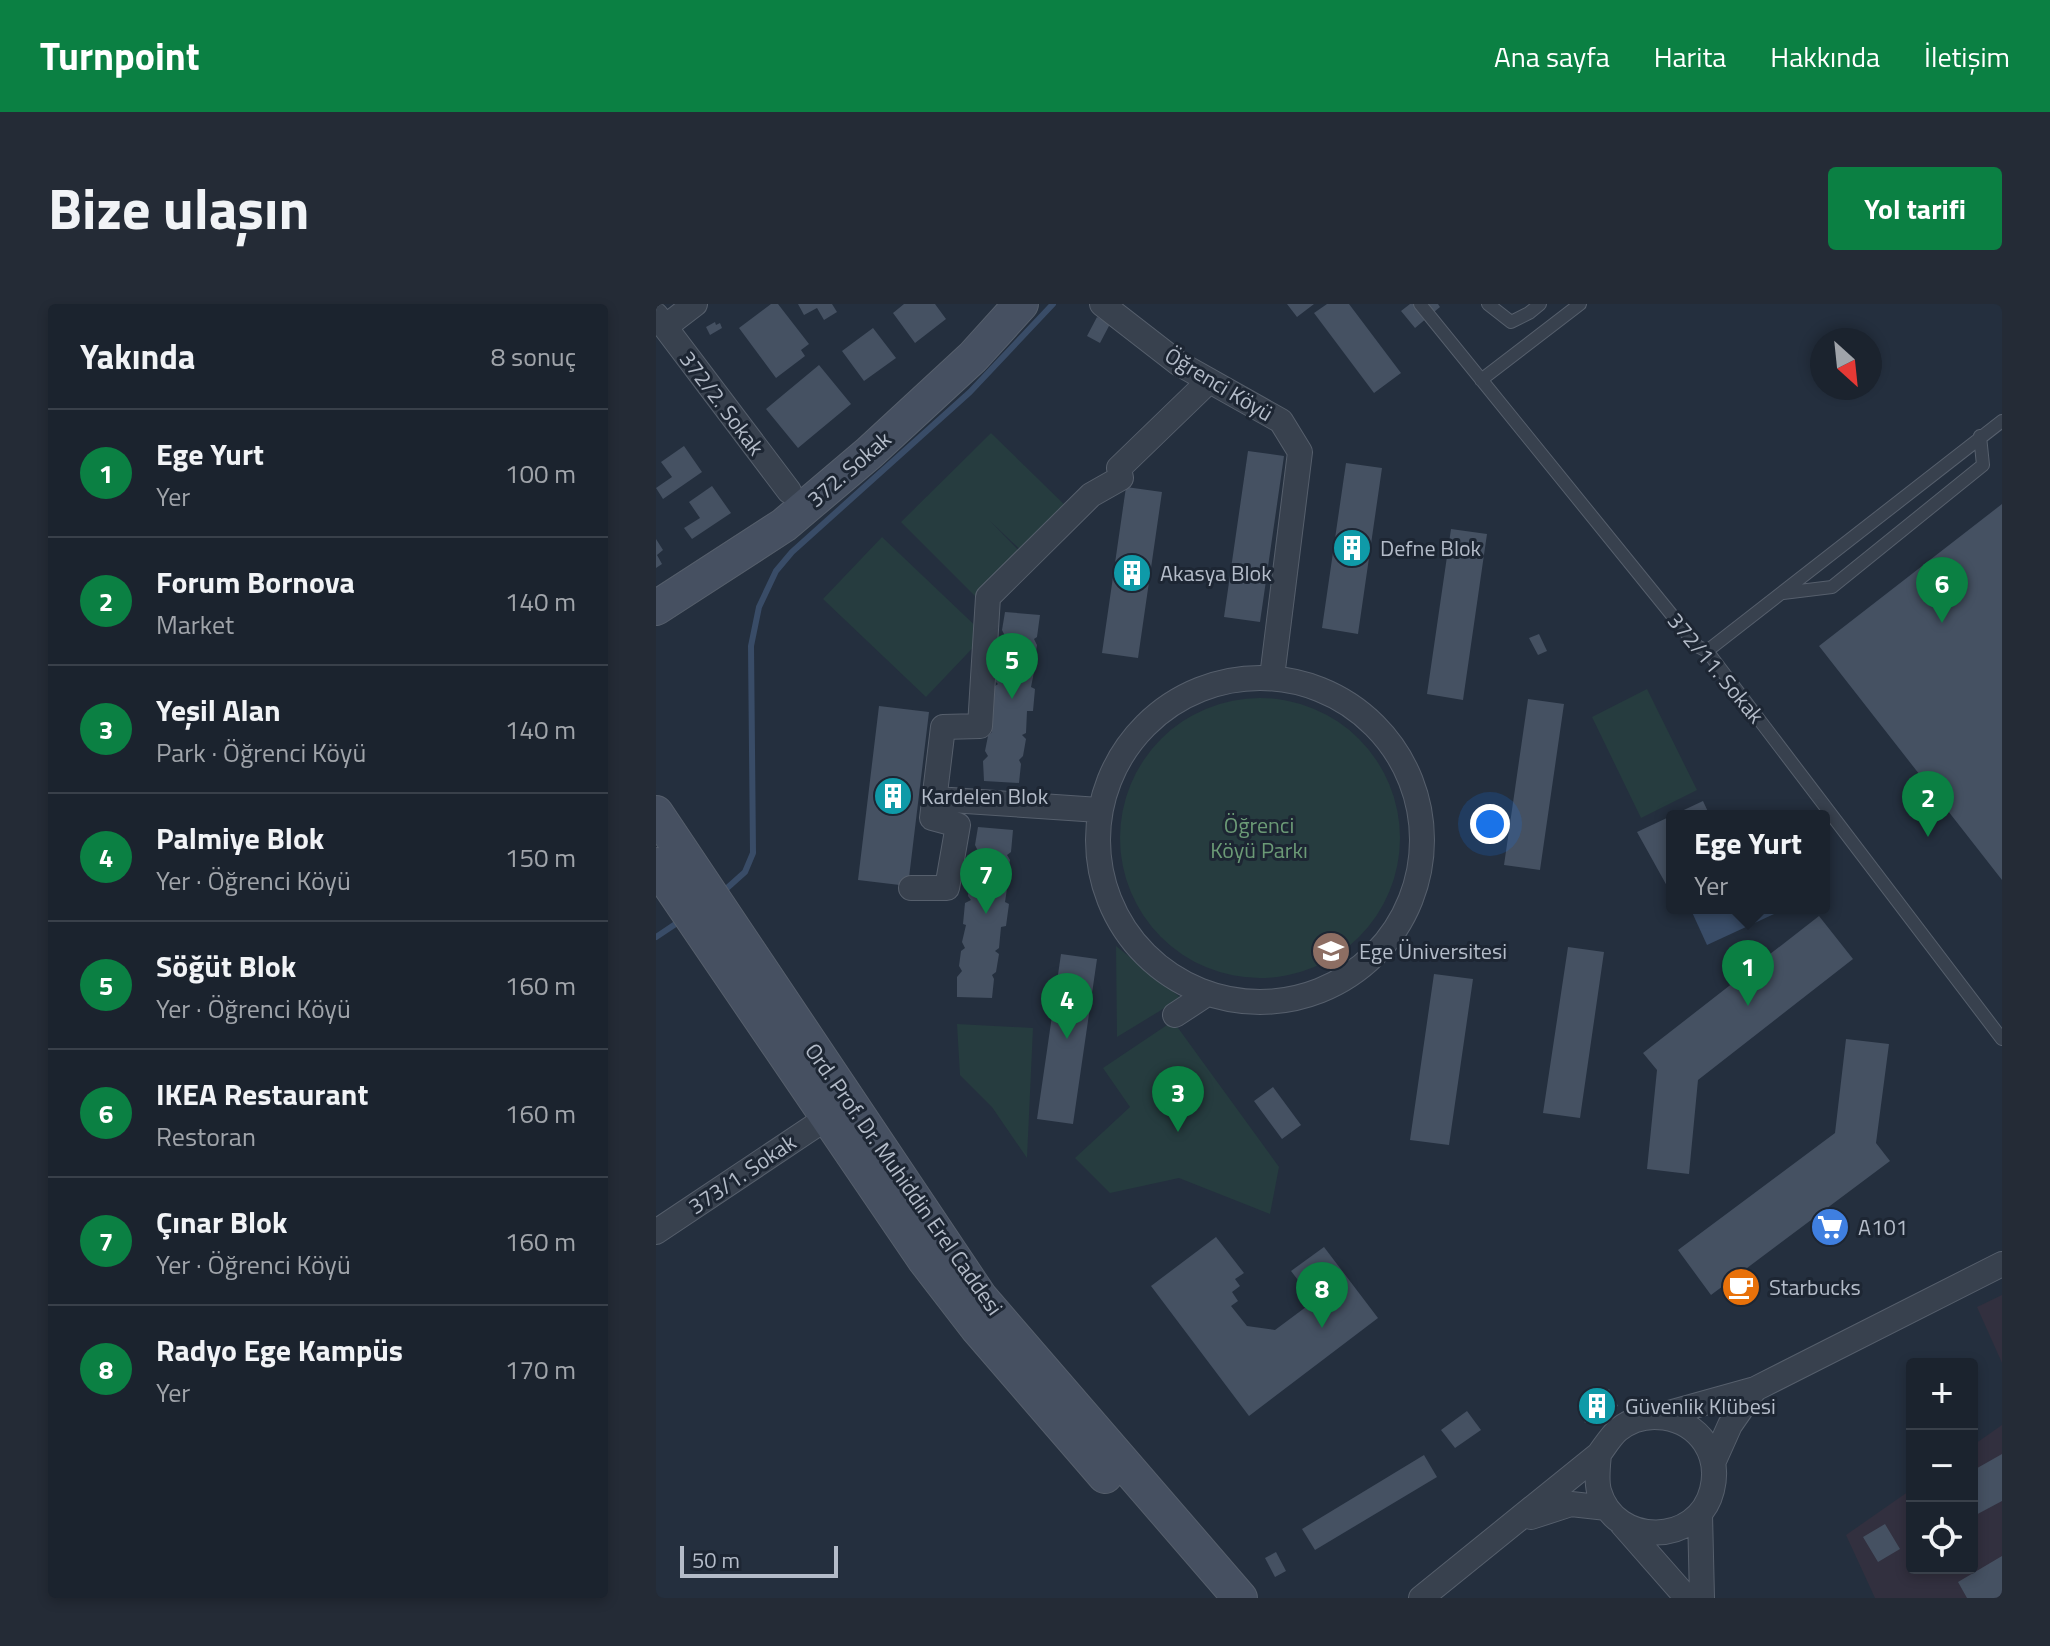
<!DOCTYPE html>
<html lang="tr">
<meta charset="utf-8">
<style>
:root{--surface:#1b232e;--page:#242b36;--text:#f1f3f6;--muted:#a0a4aa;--line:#39404a;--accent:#0b8043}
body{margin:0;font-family:"Titillium Web",sans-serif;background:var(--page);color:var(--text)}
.controls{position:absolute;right:24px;bottom:24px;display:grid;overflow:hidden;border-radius:8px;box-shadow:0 4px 12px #0003}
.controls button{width:72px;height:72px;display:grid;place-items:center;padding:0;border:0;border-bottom:2px solid var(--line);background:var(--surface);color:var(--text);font:40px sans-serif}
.compass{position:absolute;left:1154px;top:24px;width:72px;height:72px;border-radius:50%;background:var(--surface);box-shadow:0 4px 12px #0003;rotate:153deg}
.scale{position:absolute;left:24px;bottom:20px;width:158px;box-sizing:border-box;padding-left:8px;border:4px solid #b4bcc9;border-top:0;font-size:22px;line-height:28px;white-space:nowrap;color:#b4bcc9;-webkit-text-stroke:6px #1d2633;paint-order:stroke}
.you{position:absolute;left:834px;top:520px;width:28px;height:28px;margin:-20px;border:6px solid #fff;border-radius:50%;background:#1a73e8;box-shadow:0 0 0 12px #1a73e833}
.badge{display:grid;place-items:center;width:52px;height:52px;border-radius:50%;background:var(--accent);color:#fff;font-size:26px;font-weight:700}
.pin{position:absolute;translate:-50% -66px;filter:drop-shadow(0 2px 4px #0008)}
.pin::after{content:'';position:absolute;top:42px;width:28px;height:24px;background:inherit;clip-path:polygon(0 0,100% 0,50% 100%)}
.popup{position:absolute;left:1010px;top:506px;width:164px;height:104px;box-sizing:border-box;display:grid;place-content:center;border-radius:8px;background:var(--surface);filter:drop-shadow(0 2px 6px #0005);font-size:26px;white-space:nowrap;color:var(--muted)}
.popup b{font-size:30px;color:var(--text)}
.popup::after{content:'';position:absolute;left:50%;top:100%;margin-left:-16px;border:16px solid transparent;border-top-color:var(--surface)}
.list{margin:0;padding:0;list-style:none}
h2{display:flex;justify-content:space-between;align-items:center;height:104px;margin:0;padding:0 32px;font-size:34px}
h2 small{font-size:26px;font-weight:400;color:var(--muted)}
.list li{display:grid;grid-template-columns:52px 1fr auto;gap:24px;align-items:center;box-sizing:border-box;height:128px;padding:0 32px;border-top:2px solid var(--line)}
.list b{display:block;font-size:30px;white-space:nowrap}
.list p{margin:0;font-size:26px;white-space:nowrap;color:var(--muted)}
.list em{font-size:26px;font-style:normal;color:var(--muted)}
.icon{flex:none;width:44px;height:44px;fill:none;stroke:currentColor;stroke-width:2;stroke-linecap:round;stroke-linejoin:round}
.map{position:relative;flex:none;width:1346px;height:1294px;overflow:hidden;border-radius:8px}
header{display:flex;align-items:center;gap:48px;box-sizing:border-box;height:112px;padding:0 40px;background:var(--accent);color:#fff}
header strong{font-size:38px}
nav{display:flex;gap:44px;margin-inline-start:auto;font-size:28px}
.intro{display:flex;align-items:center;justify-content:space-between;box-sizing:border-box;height:192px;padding:0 48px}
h1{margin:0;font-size:56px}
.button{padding:20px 36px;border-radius:8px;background:var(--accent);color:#fff;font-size:28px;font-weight:700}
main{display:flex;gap:48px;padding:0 48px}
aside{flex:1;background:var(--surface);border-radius:8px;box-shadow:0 4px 12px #0003}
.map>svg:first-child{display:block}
.medical{fill:#32303f}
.green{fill:#263c3f}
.water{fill:#394c67}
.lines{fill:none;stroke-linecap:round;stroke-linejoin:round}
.stream{stroke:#394c67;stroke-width:6}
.building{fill:#455162}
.lane-casing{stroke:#565f6c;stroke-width:14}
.street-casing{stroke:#565f6c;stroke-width:26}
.secondary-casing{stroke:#565f6c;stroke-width:36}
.lane{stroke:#38414e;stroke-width:12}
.street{stroke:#38414e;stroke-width:24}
.secondary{stroke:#465061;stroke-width:34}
.labels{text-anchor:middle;stroke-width:6;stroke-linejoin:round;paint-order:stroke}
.street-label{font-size:22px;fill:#b4bcc9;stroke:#1d2633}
.poi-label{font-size:22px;fill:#b4bcc9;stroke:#1d2633;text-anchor:start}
.park-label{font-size:22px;fill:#6b9a76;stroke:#1d2633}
</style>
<header>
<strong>Turnpoint</strong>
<nav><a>Ana sayfa</a><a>Harita</a><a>Hakkında</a><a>İletişim</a></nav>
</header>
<div class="intro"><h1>Bize ulaşın</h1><a class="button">Yol tarifi</a></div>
<main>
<aside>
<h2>Yakında<small>8 sonuç</small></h2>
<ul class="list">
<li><span class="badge">1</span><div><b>Ege Yurt</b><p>Yer</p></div><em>100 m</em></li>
<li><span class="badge">2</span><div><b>Forum Bornova</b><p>Market</p></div><em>140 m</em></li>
<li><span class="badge">3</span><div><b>Yeşil Alan</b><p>Park · Öğrenci Köyü</p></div><em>140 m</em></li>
<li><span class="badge">4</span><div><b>Palmiye Blok</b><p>Yer · Öğrenci Köyü</p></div><em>150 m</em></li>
<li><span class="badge">5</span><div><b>Söğüt Blok</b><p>Yer · Öğrenci Köyü</p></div><em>160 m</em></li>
<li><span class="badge">6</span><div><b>IKEA Restaurant</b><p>Restoran</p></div><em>160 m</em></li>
<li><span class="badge">7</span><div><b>Çınar Blok</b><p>Yer · Öğrenci Köyü</p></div><em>160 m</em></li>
<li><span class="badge">8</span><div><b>Radyo Ege Kampüs</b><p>Yer</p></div><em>170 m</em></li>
</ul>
</aside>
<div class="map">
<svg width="1346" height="1294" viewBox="0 0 1346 1294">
<rect width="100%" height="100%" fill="#242f3e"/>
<!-- medical -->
<path class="medical" d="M1346,991v68l-25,-56z
M1346,1121v173h-127l-29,-63 66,-46v79h60v-122z"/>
<!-- green -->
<path class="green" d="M335,129l83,81 -44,45 -41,-39 35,36 -45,44 -78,-78z
M226,233l103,98 -59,62 -103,-98z
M991,385l50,101 -56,28 -49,-101z
M464 534a140 140 0 1 1 280 0a140 140 0 1 1-280 0Z
M460,642l65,52 -64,39z
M517,717l106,146 -9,47 -91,-36 -69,15 -35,-35 55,-51 -27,-39z
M301,720l76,4 -6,130 -35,-51 -32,-32z"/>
<!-- water -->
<path class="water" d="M1040,604h91l-80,37 -16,-35z"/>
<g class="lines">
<!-- stream -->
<path class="stream" d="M70,585l19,-17 8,-19 -2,-207 8,-39 17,-36 16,-19 178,-160 83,-88
M0,633l21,-14"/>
</g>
<!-- building -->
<path class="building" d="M115,0h7l31,40 -8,6 4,6 -29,22 -37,-50z
M142,0h34l5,8 -13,8 -7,-12 -13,7z
M248,0h31l11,15 -31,24 -22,-30z
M631,0h27l-17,13z
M671,0h22l52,69 -27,20 -60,-80z
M754,0h28l2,3 -25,21 -14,-17z
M441,13l13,7 -10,19 -13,-7z
M59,18l1,3 4,-2 2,5 -12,7 -4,-8z
M217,24l23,30 -32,23 -22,-30z
M163,61l32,39 -53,44 -32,-39z
M28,142l18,26 -39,27 -7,-11 16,-11 -11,-15z
M592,147l36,5 -24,166 -36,-5z
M690,159l36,5 -24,166 -36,-6z
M56,182l19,27 -39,26 -8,-11 16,-10 -11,-16z
M470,183l36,5 -24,166 -36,-5z
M1346,200v376l-183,-234z
M795,225l36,5 -24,166 -36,-6z
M0,235l7,11 -6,5 5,9 -6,4z
M349,308l35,3 -3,22 -3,2 3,6 -2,14 -4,5 4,3 -4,20 4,2 -2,22h-6l-1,22 -4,2 4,4 -3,17 -4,4 2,4 -2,19 -35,-2 -1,-20 5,-5 -3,-5 3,-15 4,-4 -3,-6 4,-17h-3l2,-21 6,-4 -3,-3 1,-16 5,-4 -3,-5 2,-16 5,-4 -3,-6z
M883,330l8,17 -9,4 -9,-17z
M872,395l36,5 -24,166 -36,-5z
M223,402l50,6 -21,174 -50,-6z
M1047,497l7,15h-38v79l-35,-63z
M322,523l35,3 -2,22 -4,3 3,5 -2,15 -3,4 3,3 -3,20 4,2 -3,22 -5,1 -2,21 -4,3 4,3 -3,18 -4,3 2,4 -2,19 -35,-1v-20l5,-6 -3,-5 2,-15 4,-3 -3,-6 4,-17 -3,-1 2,-21 6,-3 -3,-4 1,-15 5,-5 -3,-5 2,-16 5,-4 -3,-6z
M1163,612l34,43 -155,121 -9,94 -42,-5 10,-99 -14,-17z
M912,643l36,5 -24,166 -37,-5z
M405,650l36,5 -24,165 -36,-5z
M778,670l39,5 -24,166 -39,-5z
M1190,735l43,5 -13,99 14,18 -179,134 -33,-45 157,-117z
M617,783l28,38 -19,14 -28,-38z
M560,933l28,36 -9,6 5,7 -8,6 6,9 -7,5 16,20 28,4 39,-29 -23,-30 33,-24 54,71 -129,98 -98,-130z
M953,1085l9,17 -33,17 -8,-17z
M811,1107l14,19 -26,18 -14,-18z
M1346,1150v47l-30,16v-46z
M768,1151l13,22 -122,73 -13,-21z
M1229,1220l15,25 -22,13 -15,-25z
M620,1248l10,19 -11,6 -10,-19z
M1346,1252v42h-35l-9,-16z"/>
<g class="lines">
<defs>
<path id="lane" d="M764,0l277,342 10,5 295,388
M832,0l23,18 18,-9 11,-9
M825,76l99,-76
M1127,289l49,-6 151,-122 -3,-29
M1051,347l295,-230"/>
<path id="street" d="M446,0l76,59 103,58 19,31 -28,225
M0,11l133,176
M9,23l30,-23
M442 536a162 162 0 1 1 324 0a162 162 0 1 1-324 0Z
M280,495l163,11
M255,584h36l11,-63 -26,-7 11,-91 37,-1 8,-129 103,-102 30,-17 -2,-10 90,-87
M519,711l32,-21
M0,928l172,-115
M1002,1112l97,-27 247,-125
M1057,1159l17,-38 25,-36
M1044,1210l2,84
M875,1213l40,-13 36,4
M966,1220l65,74
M765,1294l178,-144c6,-8 12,-18 19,-24 27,-22 68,-15 87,13 9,14 11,31 7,47 -14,56 -97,57 -113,1 -3,-11 -1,-26 0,-37"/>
<path id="secondary" d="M0,304l128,-83 85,-72 104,-96 48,-53
M0,509l324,484 260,301
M0,561l268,394 54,70 127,147"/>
</defs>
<!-- lane casing -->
<use href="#lane" class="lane-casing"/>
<!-- street casing -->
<use href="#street" class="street-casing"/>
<!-- secondary casing -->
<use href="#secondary" class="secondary-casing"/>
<!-- lane -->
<use href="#lane" class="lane"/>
<!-- street -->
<use href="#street" class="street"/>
<!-- secondary -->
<use href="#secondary" class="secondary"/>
</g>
<!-- icons -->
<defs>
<symbol id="building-disc" viewBox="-11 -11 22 22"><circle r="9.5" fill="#0f9aa8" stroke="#1d2633"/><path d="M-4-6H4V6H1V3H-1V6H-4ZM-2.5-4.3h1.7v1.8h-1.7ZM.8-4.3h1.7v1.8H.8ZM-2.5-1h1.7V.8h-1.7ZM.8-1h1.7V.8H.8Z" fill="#fff"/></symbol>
<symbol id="university-disc" viewBox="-11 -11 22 22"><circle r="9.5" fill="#8d6e63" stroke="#1d2633"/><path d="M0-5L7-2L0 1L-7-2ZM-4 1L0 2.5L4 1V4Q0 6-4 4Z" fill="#fff"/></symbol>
<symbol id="supermarket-disc" viewBox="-11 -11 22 22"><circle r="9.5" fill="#3f7fe0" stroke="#1d2633"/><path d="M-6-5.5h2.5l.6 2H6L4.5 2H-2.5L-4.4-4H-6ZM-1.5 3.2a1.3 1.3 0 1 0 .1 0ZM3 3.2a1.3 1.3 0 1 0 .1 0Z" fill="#fff"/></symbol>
<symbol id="cafe-disc" viewBox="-11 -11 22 22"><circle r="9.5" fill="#e8710a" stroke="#1d2633"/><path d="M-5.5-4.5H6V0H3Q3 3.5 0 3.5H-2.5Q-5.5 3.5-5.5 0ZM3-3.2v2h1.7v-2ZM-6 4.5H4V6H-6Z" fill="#fff"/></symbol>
</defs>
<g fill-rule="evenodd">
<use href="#building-disc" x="674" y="222" width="44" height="44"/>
<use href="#building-disc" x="454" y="247" width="44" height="44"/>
<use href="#building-disc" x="215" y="470" width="44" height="44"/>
<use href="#university-disc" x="653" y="625" width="44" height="44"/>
<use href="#supermarket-disc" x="1152" y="901" width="44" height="44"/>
<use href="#cafe-disc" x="1063" y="961" width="44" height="44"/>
<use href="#building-disc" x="919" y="1080" width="44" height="44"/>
</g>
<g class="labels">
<!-- street labels -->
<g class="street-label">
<text transform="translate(563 80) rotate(31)" y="8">Öğrenci Köyü</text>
<text transform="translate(66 99) rotate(53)" y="8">372/2. Sokak</text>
<text transform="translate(193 165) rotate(-41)" y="8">372. Sokak</text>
<text transform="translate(1060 364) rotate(50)" y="8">372/11. Sokak</text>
<text transform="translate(86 870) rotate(-34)" y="8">373/1. Sokak</text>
<text transform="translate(248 875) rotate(55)" y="8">Ord. Prof. Dr. Muhiddin Erel Caddesi</text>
</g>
<!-- poi labels -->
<g class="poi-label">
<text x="724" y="252">Defne Blok</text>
<text x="504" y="277">Akasya Blok</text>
<text x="265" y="500">Kardelen Blok</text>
<text x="703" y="655">Ege Üniversitesi</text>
<text x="1202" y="931">A101</text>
<text x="1113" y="991">Starbucks</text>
<text x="969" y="1110">Güvenlik Klübesi</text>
</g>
<!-- park labels -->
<g class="park-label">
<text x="603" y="529">Öğrenci<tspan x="603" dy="25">Köyü Parkı</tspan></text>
</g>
</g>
</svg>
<div class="controls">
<button>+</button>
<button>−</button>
<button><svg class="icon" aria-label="locate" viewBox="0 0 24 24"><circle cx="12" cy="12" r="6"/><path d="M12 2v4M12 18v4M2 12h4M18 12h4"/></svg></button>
</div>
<svg class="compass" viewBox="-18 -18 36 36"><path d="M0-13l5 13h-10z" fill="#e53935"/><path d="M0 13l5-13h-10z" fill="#a0a4aa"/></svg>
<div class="scale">50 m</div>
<div class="you"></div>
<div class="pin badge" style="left:1092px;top:702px">1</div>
<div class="popup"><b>Ege Yurt</b>Yer</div>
<div class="pin badge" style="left:1272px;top:533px">2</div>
<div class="pin badge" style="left:522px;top:828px">3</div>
<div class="pin badge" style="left:411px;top:735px">4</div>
<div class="pin badge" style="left:356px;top:395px">5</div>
<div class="pin badge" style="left:1286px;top:319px">6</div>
<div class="pin badge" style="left:330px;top:610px">7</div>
<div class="pin badge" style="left:666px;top:1024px">8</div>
</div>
</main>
